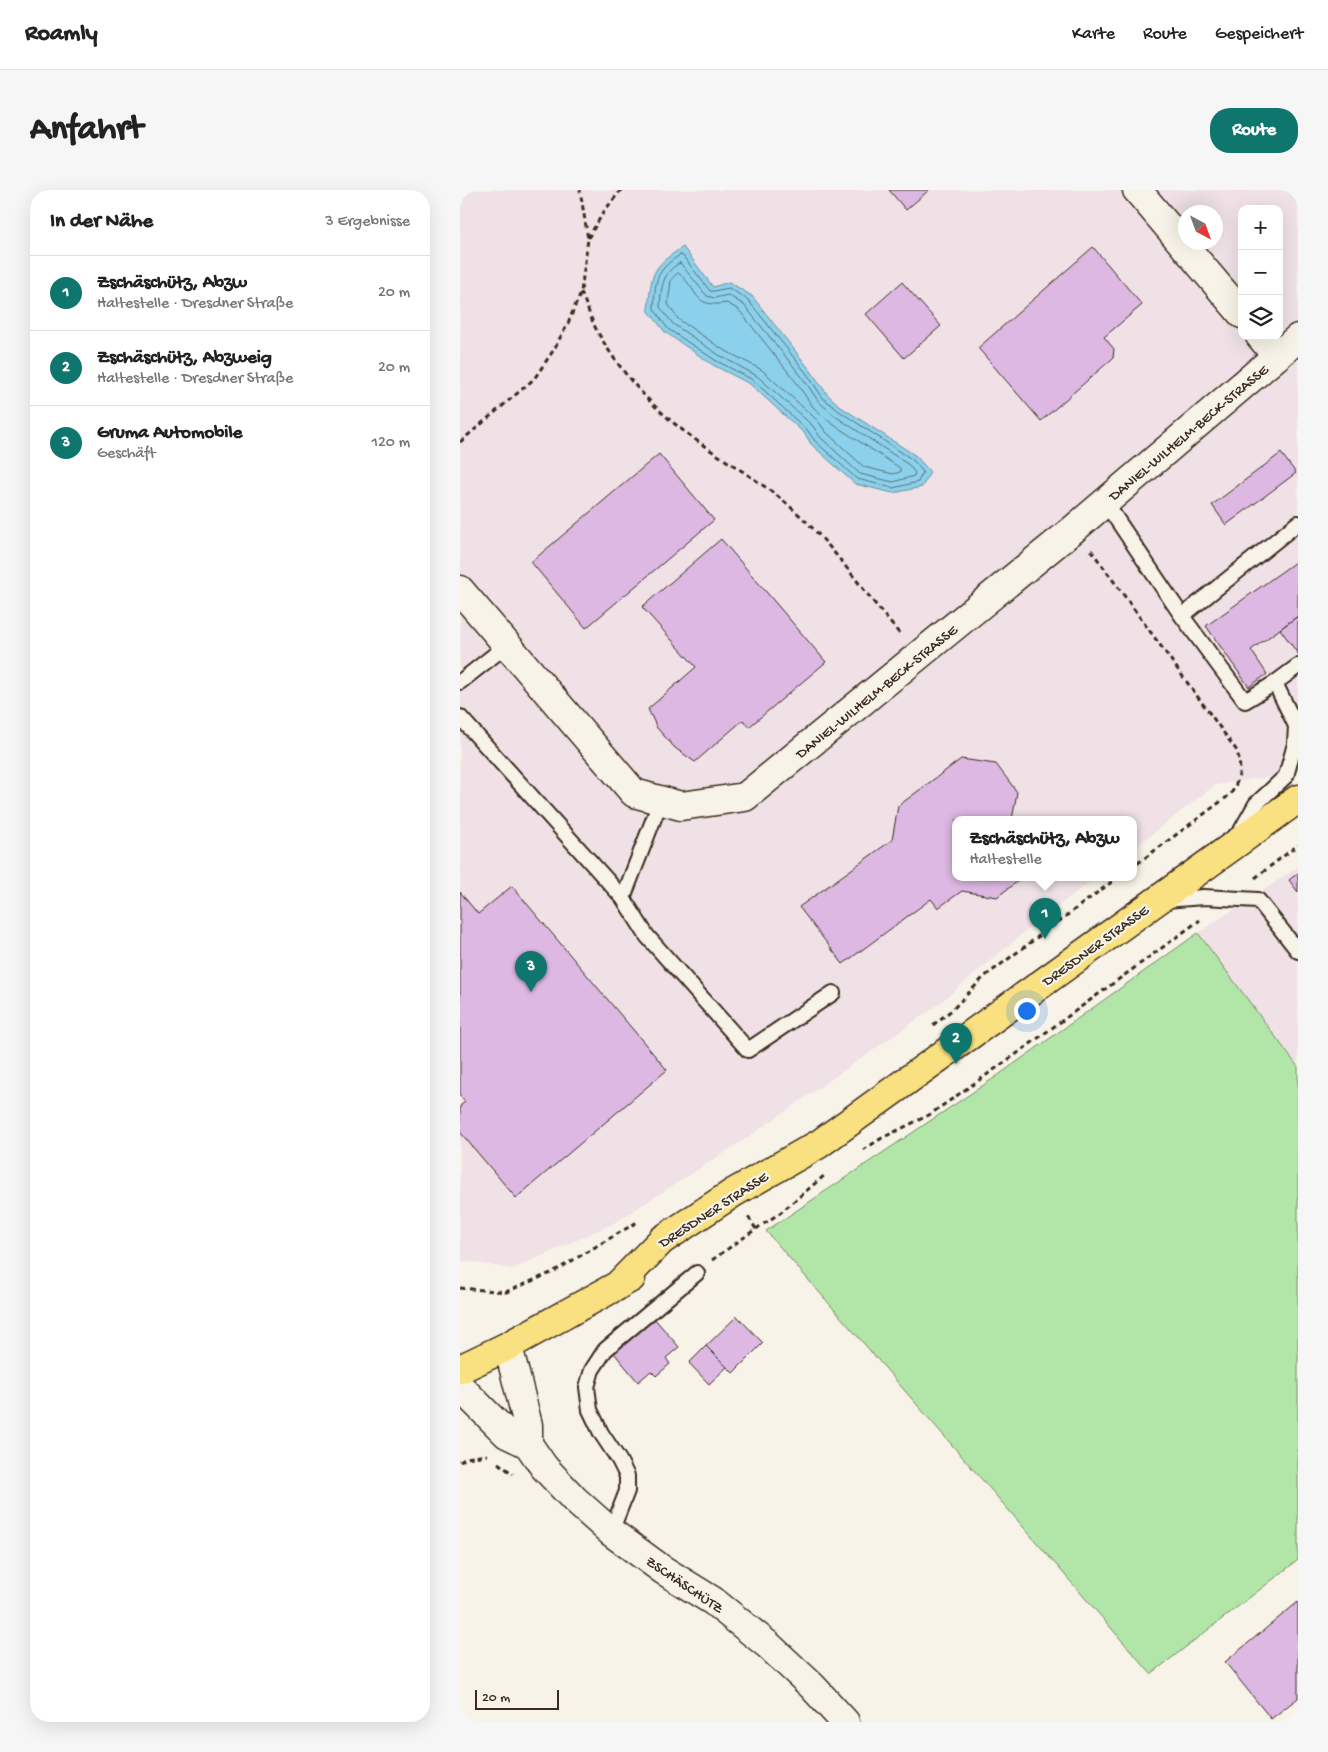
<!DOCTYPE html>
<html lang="de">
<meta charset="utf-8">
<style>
:root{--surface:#fff;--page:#f6f6f6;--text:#222;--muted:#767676;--line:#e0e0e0;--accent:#0f766e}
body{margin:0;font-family:"Gochi Hand",sans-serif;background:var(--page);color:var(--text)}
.controls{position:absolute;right:15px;top:15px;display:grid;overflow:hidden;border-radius:10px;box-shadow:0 5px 20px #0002}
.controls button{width:45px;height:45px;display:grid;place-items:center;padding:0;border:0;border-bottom:1px solid var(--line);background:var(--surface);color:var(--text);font:25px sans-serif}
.compass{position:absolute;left:718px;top:15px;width:45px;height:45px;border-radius:50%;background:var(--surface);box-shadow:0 5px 20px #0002;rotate:139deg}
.scale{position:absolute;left:15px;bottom:12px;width:84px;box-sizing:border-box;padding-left:5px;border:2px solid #3b2a1e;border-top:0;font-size:14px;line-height:18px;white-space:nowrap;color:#3b2a1e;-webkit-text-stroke:4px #f7f3e8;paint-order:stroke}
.you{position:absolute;left:566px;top:820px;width:18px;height:18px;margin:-12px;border:4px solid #fff;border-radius:50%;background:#1a73e8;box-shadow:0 0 0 8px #1a73e833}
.badge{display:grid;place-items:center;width:32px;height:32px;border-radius:50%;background:var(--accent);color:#fff;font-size:16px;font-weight:700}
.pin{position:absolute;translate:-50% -41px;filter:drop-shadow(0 1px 2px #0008)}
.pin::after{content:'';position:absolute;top:26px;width:18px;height:15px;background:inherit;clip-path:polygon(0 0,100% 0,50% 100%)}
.popup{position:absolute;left:492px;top:626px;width:185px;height:65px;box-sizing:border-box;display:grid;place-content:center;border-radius:10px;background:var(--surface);filter:drop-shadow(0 1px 4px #0005);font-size:16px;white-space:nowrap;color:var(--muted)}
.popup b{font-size:19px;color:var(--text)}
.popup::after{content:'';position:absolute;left:50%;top:100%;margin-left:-10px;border:10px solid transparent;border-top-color:var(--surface)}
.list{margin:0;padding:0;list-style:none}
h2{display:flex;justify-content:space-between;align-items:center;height:65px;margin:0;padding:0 20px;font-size:21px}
h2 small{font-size:16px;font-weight:400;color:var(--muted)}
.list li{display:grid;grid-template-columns:32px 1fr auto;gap:15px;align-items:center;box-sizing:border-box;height:75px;padding:0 20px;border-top:1px solid var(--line)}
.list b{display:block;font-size:19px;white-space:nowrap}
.list p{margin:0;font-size:16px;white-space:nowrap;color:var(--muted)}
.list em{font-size:16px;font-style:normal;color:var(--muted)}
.icon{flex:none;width:28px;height:28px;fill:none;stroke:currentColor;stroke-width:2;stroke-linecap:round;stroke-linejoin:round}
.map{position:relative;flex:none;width:838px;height:1532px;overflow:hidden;border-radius:20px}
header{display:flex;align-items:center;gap:30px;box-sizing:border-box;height:70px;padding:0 25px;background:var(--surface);border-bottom:1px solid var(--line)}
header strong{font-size:24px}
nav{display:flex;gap:28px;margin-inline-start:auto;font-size:18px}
.intro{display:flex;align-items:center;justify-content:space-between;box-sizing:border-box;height:120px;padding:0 30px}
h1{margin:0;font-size:35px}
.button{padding:12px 22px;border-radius:20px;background:var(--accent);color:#fff;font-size:18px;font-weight:700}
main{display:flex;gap:30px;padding:0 30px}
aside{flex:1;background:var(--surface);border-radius:20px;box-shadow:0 5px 20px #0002}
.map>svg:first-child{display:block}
.built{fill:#efe1e6;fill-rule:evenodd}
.green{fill:#b2e6a8;stroke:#768863}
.water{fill:#8bd1ec;stroke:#6b8e9a}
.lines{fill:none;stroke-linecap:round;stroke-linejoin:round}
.shore{stroke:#5b6d70;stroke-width:1}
.building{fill:#dcb8e3;stroke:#3b2a1e}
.lane-casing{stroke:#3b2a1e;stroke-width:18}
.street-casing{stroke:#3b2a1e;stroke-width:31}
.primary-casing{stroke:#3b2a1e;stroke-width:31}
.path{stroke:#3b2a1e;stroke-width:3;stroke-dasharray:5 4;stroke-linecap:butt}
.lane{stroke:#f7f3e8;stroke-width:14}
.street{stroke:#f7f3e8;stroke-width:28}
.primary{stroke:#f9e181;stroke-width:28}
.labels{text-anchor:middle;stroke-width:4.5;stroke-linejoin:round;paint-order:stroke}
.street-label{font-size:15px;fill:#3b2a1e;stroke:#f7f3e8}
</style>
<header>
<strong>Roamly</strong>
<nav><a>Karte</a><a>Route</a><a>Gespeichert</a></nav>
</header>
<div class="intro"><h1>Anfahrt</h1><a class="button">Route</a></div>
<main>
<aside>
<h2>In der Nähe<small>3 Ergebnisse</small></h2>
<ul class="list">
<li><span class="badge">1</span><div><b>Zschäschütz, Abzw</b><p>Haltestelle · Dresdner Straße</p></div><em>20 m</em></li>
<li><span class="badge">2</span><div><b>Zschäschütz, Abzweig</b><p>Haltestelle · Dresdner Straße</p></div><em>20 m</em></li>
<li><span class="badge">3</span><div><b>Gruma Automobile</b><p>Geschäft</p></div><em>120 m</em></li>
</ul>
</aside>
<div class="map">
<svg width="838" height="1532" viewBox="0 0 838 1532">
<rect width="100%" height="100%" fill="#f7f3e8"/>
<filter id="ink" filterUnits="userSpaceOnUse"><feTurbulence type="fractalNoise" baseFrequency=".02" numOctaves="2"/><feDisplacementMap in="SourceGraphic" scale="10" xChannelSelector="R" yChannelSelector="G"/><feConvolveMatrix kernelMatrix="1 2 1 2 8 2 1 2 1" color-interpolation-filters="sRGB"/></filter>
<g filter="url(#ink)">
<!-- built -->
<path class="built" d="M0,0h838v582l-83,13 -81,63v-28h-178v58h139l-63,48 -96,80 -192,134 -130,83 -101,46 -53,-9zM782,19h37v127h-37zM726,22h30v30h-30z
M838,677v200l-100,-134z"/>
<!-- green -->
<path class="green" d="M738,743l100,134v493l-147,114 -385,-443 231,-155z"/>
<!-- water -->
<path class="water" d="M223,57l30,40 16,-5 23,14 59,75 16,23 14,13 75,49 14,16 -8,15 -29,6 -38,-9 -44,-40 -6,-10 -55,-50 -37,-19 -48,-33 -17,-22c4,-37 2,-42 35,-63z"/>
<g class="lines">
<!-- shore -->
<path class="shore" d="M220,65l3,1 27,35h4l15,-3 19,12 59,74 16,24 16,13 74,49 10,12 -5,10 -25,6 -36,-9 -42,-38 -7,-10 -55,-51 -38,-20 -47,-31 -14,-20c1,-28 1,-38 26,-54z
M220,73l27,33 7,2 14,-3 16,10 58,72 17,25 16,14 74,49 6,8 -1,3 -21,6 -33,-8 -40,-37 -7,-11 -56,-50 -38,-21 -46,-31 -13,-17c1,-18 2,-35 20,-44z
M218,83c22,16 13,36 49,30l12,7 57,72 17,25 18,16 69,45v4l-7,2 -29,-7 -38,-35 -8,-11 -56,-51 -40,-21 -44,-30 -10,-15 3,-24z"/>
</g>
<!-- building -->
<path class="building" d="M429,0h40l-23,20z
M633,57l49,58 -38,32 10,12 -1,9 -72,63 -63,-73z
M442,92l39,44 -37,32 -38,-44z
M821,263l15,20 -70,52 -14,-20z
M199,264l55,66 -128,108 -55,-66z
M261,349l105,123 -77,65 -6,-7 -48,42 -20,-14 -18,-20 -9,-19 48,-42 -54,-60z
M838,370v56l-47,34 16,24 -18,13 -43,-61z
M838,426v38l-18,-25z
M501,569l35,5 21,28 -5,28h-56v58h66l-25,19 -35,-6 -24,17 -7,-9 -88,65 -44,-57 93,-67 6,-34z
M838,683v19l-9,-12z
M52,696l155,184 -151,128 -56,-66v-26l5,-4 -5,-6v-204l18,22z
M277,1126l26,27 -30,30 -27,-27z
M194,1128l25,29 -13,11 4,6 -14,12 -5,-5 -13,11 -24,-29z
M246,1156l21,21 -18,17 -20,-21z
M838,1412v96l-27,21 -46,-57z"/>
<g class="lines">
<defs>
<path id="lane" d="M645,312l77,114
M838,333l-116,93 63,85 30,-18 23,-17
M0,492l47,-37
M0,527l163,181 38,-98
M779,644l17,-30 30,-28 9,-32 1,-18 -21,-43
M163,708l24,38 101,114 85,-57
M705,710l39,-3 54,3 40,51
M151,1342l16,-41v-15l-8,-16 -18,-27 -11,-23 -3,-23 5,-17 13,-20 92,-77"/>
<path id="street" d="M677,0l105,124
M800,146l17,20
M0,400l174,203 47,13 64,-9 330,-269 223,-190
M48,1156l20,79v19
M0,1197l47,47 21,10 16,23 31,33 36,32 52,38 50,31 55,44 44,41 33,36"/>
<path id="primary" d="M156,1097l46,-47 71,-47 86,-49 479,-345
M0,1179l48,-23 123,-68"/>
</defs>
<!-- lane casing -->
<use href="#lane" class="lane-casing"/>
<!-- street casing -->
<use href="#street" class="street-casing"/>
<!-- primary casing -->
<use href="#primary" class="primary-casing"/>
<!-- path -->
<path class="path" d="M128,48l17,-28 16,-20
M121,102c5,12 9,24 14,35 23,43 55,79 94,108 35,26 73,46 105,75 39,35 71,84 106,124
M0,252l74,-63 19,-28 15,-28 13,-31 7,-53 -8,-49
M631,360l146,201c5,19 3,26 -6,43l-97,72
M795,688l43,-33
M473,835l20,-16 31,-32 133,-99
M403,960l19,-12 47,-23 86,-60 185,-135
M296,1039l24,-16 45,-38
M252,1070l44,-31 -9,-14
M0,1098l46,4 47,-20 86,-51
M0,1272l6,-4 21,-3
M38,1273l15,11"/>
<!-- lane -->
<use href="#lane" class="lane"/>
<!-- street -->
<use href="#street" class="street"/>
<!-- primary -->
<use href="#primary" class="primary"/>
</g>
</g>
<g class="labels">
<!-- street labels -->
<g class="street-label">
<text transform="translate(728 242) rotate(-40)" y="5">DANIEL-WILHELM-BECK-STRASSE</text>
<text transform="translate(416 501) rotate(-39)" y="5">DANIEL-WILHELM-BECK-STRASSE</text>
<text transform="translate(635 755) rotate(-36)" y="5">DRESDNER STRASSE</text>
<text transform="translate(253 1019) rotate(-33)" y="5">DRESDNER STRASSE</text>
<text transform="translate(225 1394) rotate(34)" y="5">ZSCHÄSCHÜTZ</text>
</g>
</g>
</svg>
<div class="controls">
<button>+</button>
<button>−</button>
<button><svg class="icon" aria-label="layers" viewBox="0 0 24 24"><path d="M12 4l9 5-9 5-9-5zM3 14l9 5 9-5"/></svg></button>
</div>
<svg class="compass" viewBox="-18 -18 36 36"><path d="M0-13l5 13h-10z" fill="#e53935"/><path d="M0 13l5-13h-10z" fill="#767676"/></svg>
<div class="scale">20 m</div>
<div class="you"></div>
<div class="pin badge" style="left:585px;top:749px">1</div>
<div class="popup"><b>Zschäschütz, Abzw</b>Haltestelle</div>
<div class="pin badge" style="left:496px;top:874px">2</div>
<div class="pin badge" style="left:71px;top:802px">3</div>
</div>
</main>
